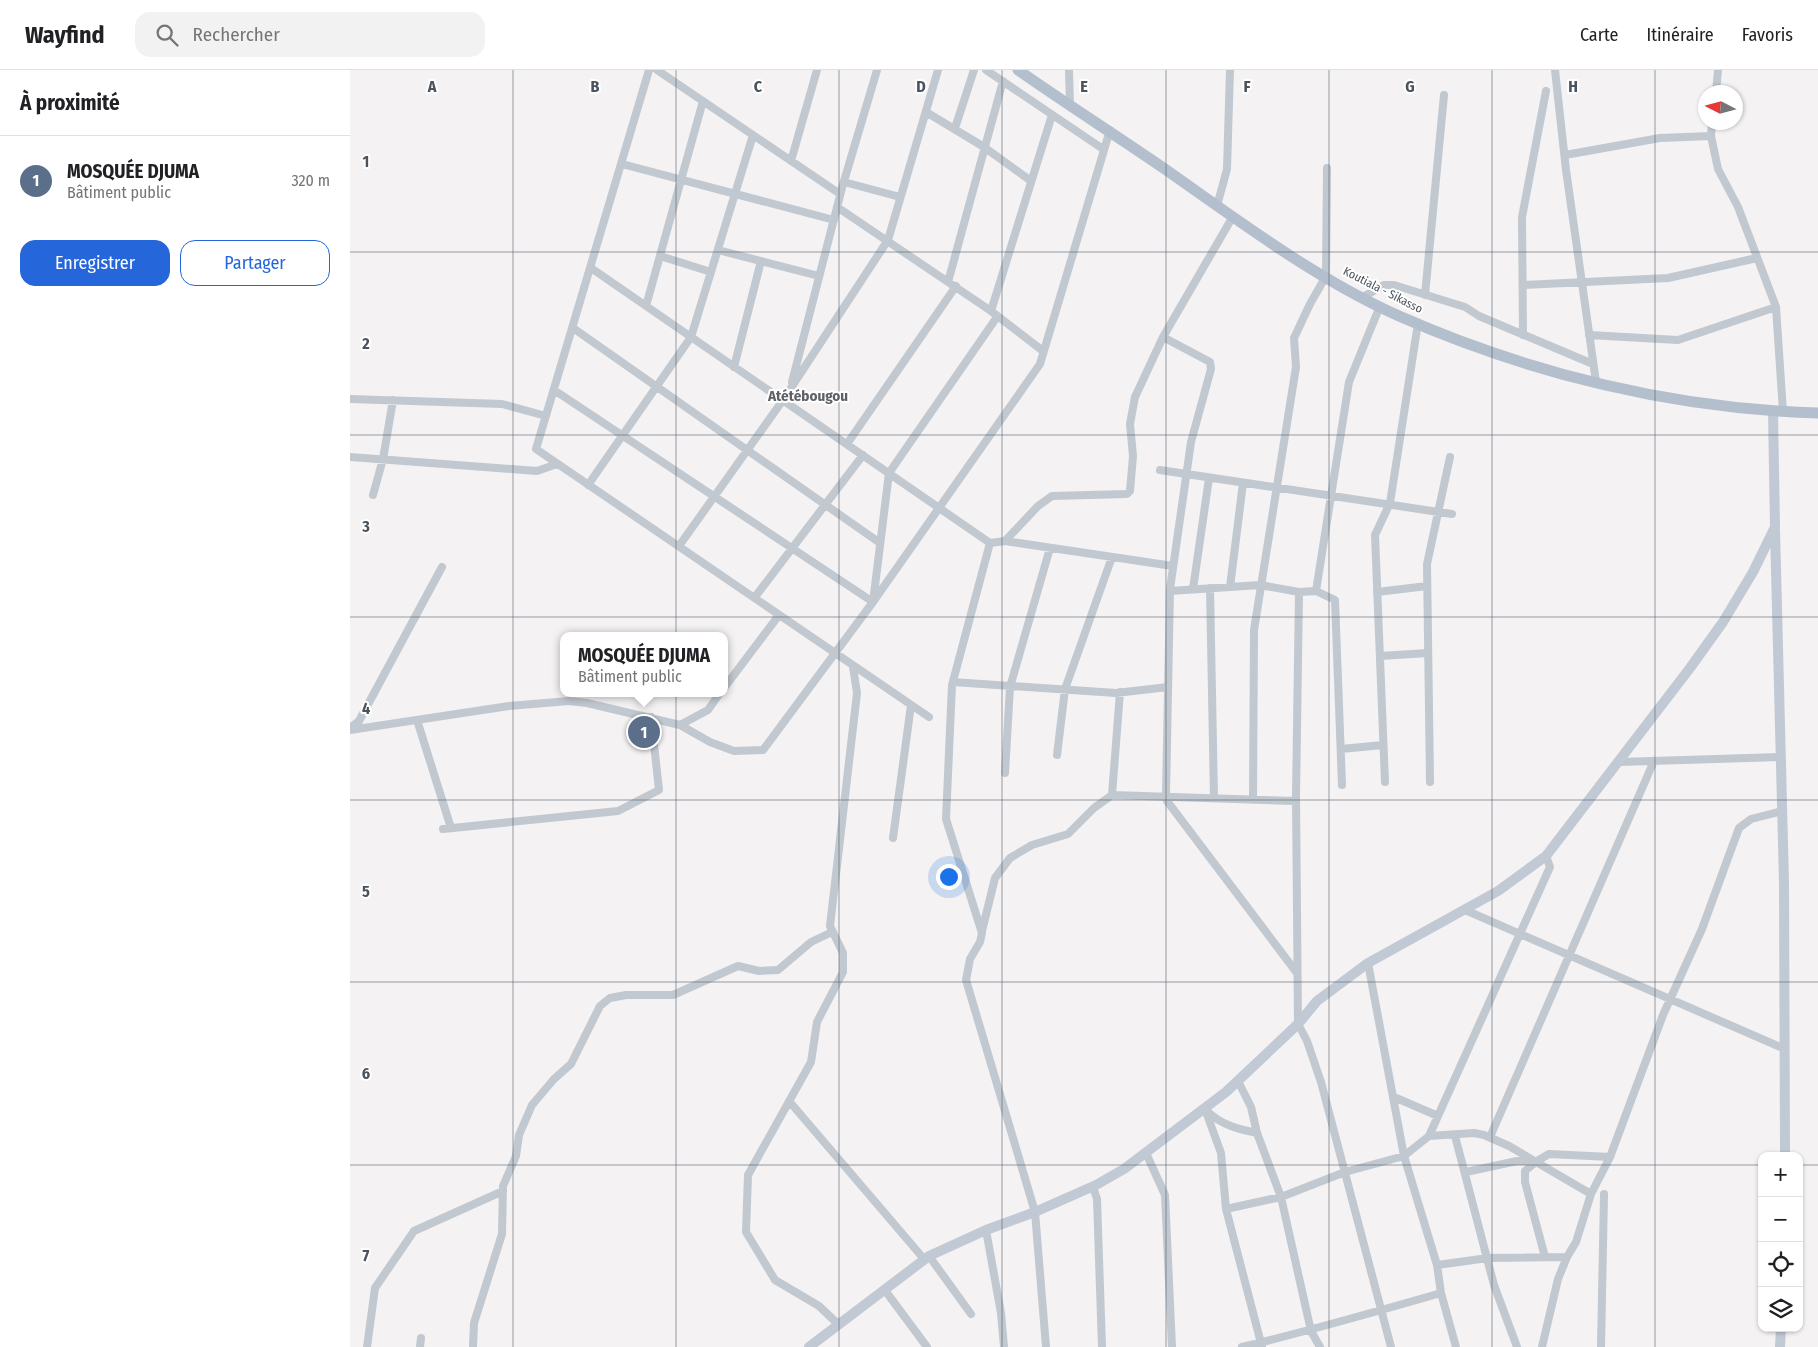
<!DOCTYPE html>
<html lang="fr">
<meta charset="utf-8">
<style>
:root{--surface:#fff;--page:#f2f2f2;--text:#202124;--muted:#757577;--line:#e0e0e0;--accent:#2566da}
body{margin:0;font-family:"Fira Sans Condensed",sans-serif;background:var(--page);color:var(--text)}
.controls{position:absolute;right:15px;bottom:15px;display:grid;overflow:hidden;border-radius:10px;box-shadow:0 1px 4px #0004}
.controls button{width:45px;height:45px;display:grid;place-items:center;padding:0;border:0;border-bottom:1px solid var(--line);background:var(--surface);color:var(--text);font:25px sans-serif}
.compass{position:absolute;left:1348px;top:15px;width:45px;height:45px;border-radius:50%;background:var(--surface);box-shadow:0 1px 4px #0004;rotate:276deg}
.you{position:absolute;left:598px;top:806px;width:18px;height:18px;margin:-12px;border:4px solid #fff;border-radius:50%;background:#1a73e8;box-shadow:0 0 0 8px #1a73e833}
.badge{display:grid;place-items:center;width:32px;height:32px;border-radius:50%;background:var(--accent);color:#fff;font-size:16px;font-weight:700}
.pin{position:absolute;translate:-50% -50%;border:2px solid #fff;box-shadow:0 1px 5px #0006}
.popup{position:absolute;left:210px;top:562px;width:168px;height:65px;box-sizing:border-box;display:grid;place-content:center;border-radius:10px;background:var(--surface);filter:drop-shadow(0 1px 4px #0005);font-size:16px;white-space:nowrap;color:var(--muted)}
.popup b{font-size:19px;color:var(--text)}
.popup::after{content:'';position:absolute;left:50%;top:100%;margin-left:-10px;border:10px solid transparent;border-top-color:var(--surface)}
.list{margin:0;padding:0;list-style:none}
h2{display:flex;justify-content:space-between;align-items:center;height:65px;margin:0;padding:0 20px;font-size:21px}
h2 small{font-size:16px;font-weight:400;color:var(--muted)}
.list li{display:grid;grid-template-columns:32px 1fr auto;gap:15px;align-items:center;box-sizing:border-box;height:90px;padding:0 20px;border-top:1px solid var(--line)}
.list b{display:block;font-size:19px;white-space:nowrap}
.list p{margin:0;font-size:16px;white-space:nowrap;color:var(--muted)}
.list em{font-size:16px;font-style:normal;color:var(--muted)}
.actions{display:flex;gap:10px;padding:15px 20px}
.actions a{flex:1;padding:11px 0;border:1px solid var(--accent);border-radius:15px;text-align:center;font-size:18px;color:var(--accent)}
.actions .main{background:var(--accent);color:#fff}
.icon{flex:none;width:28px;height:28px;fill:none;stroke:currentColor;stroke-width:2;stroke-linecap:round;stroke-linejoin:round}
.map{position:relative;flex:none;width:1468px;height:1277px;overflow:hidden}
header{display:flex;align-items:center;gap:30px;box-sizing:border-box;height:70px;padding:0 25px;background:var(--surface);border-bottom:1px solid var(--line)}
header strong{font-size:24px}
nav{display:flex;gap:28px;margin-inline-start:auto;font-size:18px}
.search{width:350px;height:45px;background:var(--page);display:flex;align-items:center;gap:12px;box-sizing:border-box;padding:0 18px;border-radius:15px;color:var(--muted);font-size:19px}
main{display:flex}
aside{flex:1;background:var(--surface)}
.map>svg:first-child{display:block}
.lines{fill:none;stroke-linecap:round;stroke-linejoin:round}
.street{stroke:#c1c8cf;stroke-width:8}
.secondary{stroke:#c1c9d4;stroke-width:10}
.primary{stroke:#b4bfce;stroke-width:11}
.grid{fill:none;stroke:#4b535e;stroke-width:1;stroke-opacity:0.55}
.labels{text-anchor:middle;stroke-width:4;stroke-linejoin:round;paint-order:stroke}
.street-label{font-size:12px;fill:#4b535e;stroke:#fff}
.quarter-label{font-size:15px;font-weight:bold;fill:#5f6166;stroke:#fff}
.grid-label{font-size:16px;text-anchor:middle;font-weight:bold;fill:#4b535e;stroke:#fff;stroke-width:4;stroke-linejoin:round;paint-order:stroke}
</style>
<header>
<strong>Wayfind</strong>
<div class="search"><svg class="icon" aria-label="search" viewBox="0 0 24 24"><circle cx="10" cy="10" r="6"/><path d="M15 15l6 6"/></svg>Rechercher</div>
<nav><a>Carte</a><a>Itinéraire</a><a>Favoris</a></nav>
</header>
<main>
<aside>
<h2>À proximité<small></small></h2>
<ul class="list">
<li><span class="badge" style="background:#5c6f8a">1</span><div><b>MOSQUÉE DJUMA</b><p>Bâtiment public</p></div><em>320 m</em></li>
</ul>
<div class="actions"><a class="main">Enregistrer</a><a>Partager</a></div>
</aside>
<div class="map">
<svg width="1468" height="1277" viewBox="0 0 1468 1277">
<rect width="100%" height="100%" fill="#f4f2f2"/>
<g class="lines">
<!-- street -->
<path class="street" d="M299,0l-113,379 393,268
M307,0l183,124
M636,0l117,79
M719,0l1,36
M1205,0l11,100 30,212
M1366,22l2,-22
M576,42l58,35 47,34
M1362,52l-1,14 7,33 20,38 38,100 7,105
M605,58l19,-58
M1215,85l95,-17 51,-2
M441,91l26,-91
M272,94l212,56
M494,112l56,15
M867,136l10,-37 3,-99
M487,137l154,104 52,40
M368,180l101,26
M310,186l51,16
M241,198l399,275 -38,142 -6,134 36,114 -2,9 -10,17 -4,21 69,232 11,135
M598,212l55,-201
M1173,215l145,-7 89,-20
M1075,225l19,-200
M1013,227l21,-12h10l71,22 14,9 114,48
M296,236l57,-205
M641,241l61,-196
M223,258l307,215
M1173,265l-1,-118 24,-126
M1239,265l89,5 98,-33
M813,267l47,25 1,7 -20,73 -21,147 -4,205 1,7 130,172
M384,297l27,-106
M442,312l50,-194 35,-118
M204,320l319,212 16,-129 108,-156
M0,329l152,5 44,12
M497,374l109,-158
M0,387l187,14 20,-7
M810,400l292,44
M238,415l103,-148 62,-202
M23,425l10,-36 10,-59
M655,471l33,-35 14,-10 75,-2 3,-3 3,-35 -3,-32 5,-27 28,-60 69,-119
M640,473l15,-2 168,25
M329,476l104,-146 105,-160 50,-170
M880,517l13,-104
M860,518l4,210
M843,519l16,-111
M820,521l90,-6 39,7 17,-1 19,9 7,185
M966,521l33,-209 31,-76
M949,522l-3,204 2,228 9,17 14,41 70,265
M1027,522l50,-6
M405,527l108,-142
M1030,586l48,-3
M603,612l163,11 52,-6
M374,618l55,-73
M67,650l34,108
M330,655l28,-15 12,-17
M0,658l9,-7 83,-154
M0,660l159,-24 60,-5 18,2 93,22 30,17 24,9 29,-1 110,-148 167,-238 70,-234
M991,679l42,-4
M707,685l8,-66 47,-132
M1269,692l161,-5
M655,703l5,-86 40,-139
M1035,712l-10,-247 15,-32 28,-180
M1080,712l-3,-218 23,-107
M762,725l8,-103
M903,730l1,-170 42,-263 -2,-29 16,-34 16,-28 1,-108
M93,759l175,-18 41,-21 -8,-73
M543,768l18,-133
M1115,840l320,139
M632,861l13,-53 15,-20 22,-13 36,-11 26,-26 18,-13 184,6
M1018,893l36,193 33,109 4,28 15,54
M888,1011l13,26 6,26 24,64 30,134 9,16
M1044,1027l44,19
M439,1031l135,158
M855,1039l16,44 5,56 36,138
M857,1041c14,14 31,18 50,22
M1079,1066l121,-269 -4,-11
M1105,1066l39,149 23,62
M1140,1067l164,-376
M796,1083l19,42 7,152
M1187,1091l-12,10v11l20,75
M1116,1102l51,-11h20l12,-7 61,3
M743,1117l4,12 5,148
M876,1139l55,-12 64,-25 59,-16 25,-20 45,-3 10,2 25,11 82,48
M636,1160l15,83 3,34
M579,1186l42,58
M1087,1195l51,-7 79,-1
M534,1219l43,58
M489,1255l-20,-19 -44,-26 -29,-48 2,-57 63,-113 6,-40 26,-50v-19l-13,-27 27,-233 -4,-26
M17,1277l8,-59 39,-57 89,-40
M70,1277l1,-9
M123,1277l1,-24 28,-89 1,-48 13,-30 3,-21 13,-30 22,-26 17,-15 29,-58 10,-8 16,-3h47l65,-29 21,5 19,-1 33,-28 21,-10
M892,1277c67,-16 133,-35 199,-54
M1192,1277l16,-68 9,-22 9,-15 15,-48 19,-37 53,-142 39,-86 37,-101 12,-9 31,-8
M1251,1277l3,-153"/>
<!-- secondary -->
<path class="secondary" d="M1425,460l9,353 1,273
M459,1277l120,-91 57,-26 49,-18 61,-27 28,-16 102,-77 72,-68 19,-23 51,-38 130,-72 48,-35 144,-188 33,-46 30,-50 22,-45 -2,-116
M1430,1277l1,-19"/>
<!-- primary -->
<path class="primary" d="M668,0c47,33 96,64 144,97 76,53 152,111 237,149 132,58 275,93 419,97"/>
</g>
<!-- grid -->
<path class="grid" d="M163,0v1277M326,0v1277M489,0v1277M652,0v1277M816,0v1277M979,0v1277M1142,0v1277M1305,0v1277M0,182h1468M0,365h1468M0,547h1468M0,730h1468M0,912h1468M0,1095h1412M1449,1095h19"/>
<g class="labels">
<!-- street labels -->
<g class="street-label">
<text transform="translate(1033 220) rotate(27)" y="4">Koutiala - Sikasso</text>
</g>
<!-- quarter labels -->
<g class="quarter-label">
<text x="458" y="331">Atétébougou</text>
</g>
</g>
<g class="grid-label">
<text x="82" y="22">A</text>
<text x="245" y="22">B</text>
<text x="408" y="22">C</text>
<text x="571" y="22">D</text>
<text x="734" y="22">E</text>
<text x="897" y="22">F</text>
<text x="1060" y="22">G</text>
<text x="1223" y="22">H</text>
<text x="16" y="97">1</text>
<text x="16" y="279">2</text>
<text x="16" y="462">3</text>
<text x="16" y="644">4</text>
<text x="16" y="827">5</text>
<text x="16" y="1009">6</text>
<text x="16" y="1191">7</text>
</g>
</svg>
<div class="controls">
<button>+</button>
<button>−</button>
<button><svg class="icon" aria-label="locate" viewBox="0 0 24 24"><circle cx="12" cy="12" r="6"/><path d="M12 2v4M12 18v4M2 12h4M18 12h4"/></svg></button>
<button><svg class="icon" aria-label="layers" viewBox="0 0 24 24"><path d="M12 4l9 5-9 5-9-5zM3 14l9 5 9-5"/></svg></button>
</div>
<svg class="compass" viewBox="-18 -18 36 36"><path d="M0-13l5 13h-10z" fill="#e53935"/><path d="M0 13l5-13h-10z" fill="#757577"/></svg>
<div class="you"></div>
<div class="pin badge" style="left:294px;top:662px;background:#5c6f8a">1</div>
<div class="popup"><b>MOSQUÉE DJUMA</b>Bâtiment public</div>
</div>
</main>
